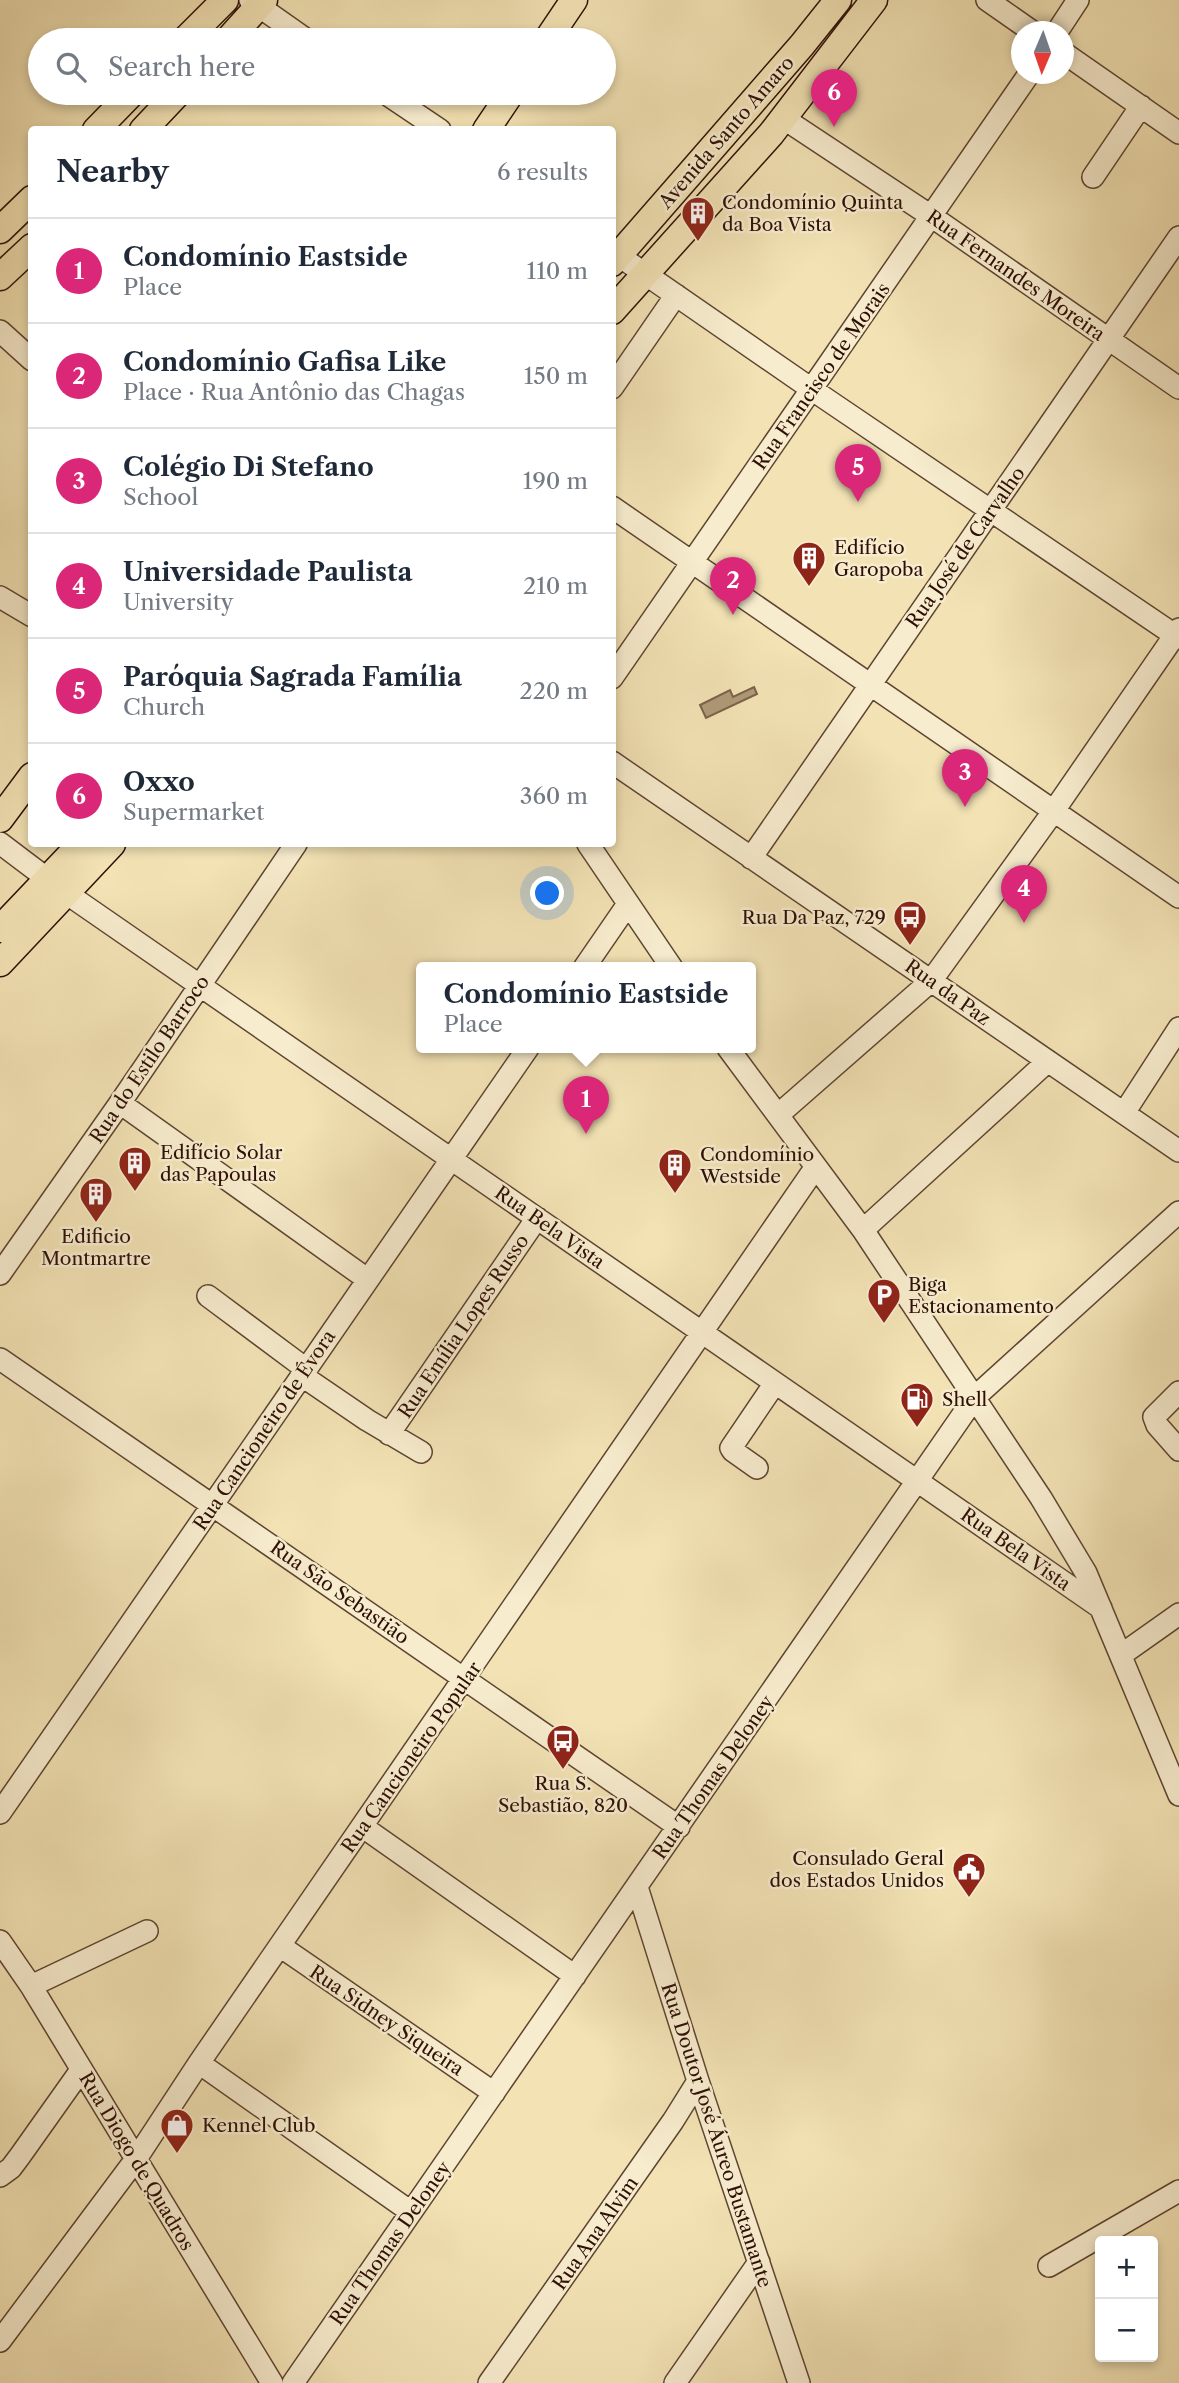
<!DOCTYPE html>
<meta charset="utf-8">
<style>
:root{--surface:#fff;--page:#f6f6f7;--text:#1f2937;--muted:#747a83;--line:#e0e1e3;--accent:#db2777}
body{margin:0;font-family:"Libre Caslon Text",serif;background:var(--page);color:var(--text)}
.controls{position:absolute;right:21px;bottom:21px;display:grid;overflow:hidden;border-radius:7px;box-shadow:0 4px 10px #0003}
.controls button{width:63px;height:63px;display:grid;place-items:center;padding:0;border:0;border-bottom:2px solid var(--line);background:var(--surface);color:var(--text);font:35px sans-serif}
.compass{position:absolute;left:1011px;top:21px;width:63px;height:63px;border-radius:50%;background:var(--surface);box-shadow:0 4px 10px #0003;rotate:182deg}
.you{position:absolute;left:548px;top:894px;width:24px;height:24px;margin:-18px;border:5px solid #fff;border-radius:50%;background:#1a73e8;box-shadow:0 0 0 10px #1a73e833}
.badge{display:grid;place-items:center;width:46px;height:46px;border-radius:50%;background:var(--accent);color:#fff;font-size:23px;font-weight:700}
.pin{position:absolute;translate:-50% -58px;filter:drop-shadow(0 2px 4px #0008)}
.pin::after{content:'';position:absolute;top:37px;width:24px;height:21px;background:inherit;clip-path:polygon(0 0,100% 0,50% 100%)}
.popup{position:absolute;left:416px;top:962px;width:340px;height:91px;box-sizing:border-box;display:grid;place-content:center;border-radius:7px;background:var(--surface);filter:drop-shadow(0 2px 5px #0005);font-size:23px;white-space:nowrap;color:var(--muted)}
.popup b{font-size:26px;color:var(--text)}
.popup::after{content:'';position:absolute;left:50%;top:100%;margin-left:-14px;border:14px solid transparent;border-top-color:var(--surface)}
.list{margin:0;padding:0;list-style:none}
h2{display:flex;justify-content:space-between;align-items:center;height:91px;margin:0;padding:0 28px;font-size:30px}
h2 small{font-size:23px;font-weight:400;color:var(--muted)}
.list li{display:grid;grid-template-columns:46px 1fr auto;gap:21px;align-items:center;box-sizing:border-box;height:105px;padding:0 28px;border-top:2px solid var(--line)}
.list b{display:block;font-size:26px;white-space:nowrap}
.list p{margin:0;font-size:23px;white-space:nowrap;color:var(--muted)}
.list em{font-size:23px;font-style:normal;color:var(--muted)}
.icon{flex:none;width:38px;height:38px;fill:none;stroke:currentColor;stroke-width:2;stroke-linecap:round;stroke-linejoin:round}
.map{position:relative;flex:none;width:1179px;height:2383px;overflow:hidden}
.search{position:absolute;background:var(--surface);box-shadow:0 4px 10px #0003;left:28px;top:28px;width:588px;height:77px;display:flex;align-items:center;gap:18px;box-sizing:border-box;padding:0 24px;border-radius:38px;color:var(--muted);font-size:26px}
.panel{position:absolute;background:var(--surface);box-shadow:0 4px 10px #0003;left:28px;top:126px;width:588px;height:721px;border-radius:7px}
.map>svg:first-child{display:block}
.water{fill:#af9a78;stroke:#7b624a;stroke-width:2}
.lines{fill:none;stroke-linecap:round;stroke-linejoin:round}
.minor-casing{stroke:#5e4431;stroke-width:24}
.major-casing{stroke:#2d0f05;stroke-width:29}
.minor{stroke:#f7ecce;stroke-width:21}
.major{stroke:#f2e2b4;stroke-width:26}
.labels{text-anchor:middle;stroke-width:5;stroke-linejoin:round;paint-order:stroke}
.street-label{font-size:19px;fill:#2d0f05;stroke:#f7ecce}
.poi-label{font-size:19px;fill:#2d0f05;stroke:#f7ecce;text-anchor:start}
</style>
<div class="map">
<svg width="1179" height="2383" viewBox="0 0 1179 2383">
<rect width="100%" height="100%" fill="#f2e2b4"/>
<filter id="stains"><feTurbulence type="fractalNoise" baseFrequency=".00286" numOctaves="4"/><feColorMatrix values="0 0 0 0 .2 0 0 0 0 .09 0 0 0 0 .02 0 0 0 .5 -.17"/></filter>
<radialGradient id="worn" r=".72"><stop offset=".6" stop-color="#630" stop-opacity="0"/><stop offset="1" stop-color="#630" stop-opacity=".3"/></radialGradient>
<!-- water -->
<path class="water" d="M754,687l3,7 -51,24 -6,-13 30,-15 3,7z"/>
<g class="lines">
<defs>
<path id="minor" d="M250,0l57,40
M987,0l46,32
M1057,32l21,-32
M1064,53l115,80
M385,93l55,37
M783,118l148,98 248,172
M1093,177l48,-71
M612,251l214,148 353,239
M0,331l32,29
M612,388l64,-93
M612,507l567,390
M0,597l32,19
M612,678l417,-604
M612,762l567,389
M0,843l66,50 1035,715
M588,844l84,124
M751,858l428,-621
M584,968l44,-64
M728,1048l135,182 178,268 45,75 93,222
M120,1103l247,176
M1124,1113l55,-85
M778,1115l153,-134 122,-169 126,-183
M863,1230l185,-169
M0,1274l120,-171 176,-259
M208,1296l98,73
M0,1359l679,468
M301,1375l66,45 54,32
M1179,1392l-25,25 3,8 22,25
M389,1434l148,-216
M757,1468l-24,-17 -2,-3 44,-65
M1121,1655l58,-41
M0,1813l528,-765
M363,1827l212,149
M637,1887l61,194 101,302
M0,1941l31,45 241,397
M280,1946l214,147
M31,1986l116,-55
M199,2063l212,149
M0,2176l11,-8 9,-12 61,-86
M1049,2266l130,-75
M0,2341l136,-182 63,-96 616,-895
M293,2383l682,-986 204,-185
M489,2383l184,-262 25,-40
M675,2383l84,-121"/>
<path id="major" d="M185,40l40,-40
M228,40l36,-40
M547,40l27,-40
M96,130l36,-37
M143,130l35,-37
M486,130l25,-37
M0,230l32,-31
M612,263l190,-218 36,-45
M0,277l32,-30
M612,311l159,-177 103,-134
M0,819l32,-43
M0,929l81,-85
M0,963l112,-119"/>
</defs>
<!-- minor casing -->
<use href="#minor" class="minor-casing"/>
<!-- major casing -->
<use href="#major" class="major-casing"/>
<!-- minor -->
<use href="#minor" class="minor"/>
<!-- major -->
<use href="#major" class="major"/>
</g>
<!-- icons -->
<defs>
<symbol id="building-pin" viewBox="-11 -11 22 30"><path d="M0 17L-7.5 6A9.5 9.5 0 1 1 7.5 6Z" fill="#8f2418" stroke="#f7ecce"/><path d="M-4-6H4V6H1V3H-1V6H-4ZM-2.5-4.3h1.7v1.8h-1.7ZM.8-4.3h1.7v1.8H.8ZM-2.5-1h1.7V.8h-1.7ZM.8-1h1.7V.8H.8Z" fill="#fff"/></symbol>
<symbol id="bus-pin" viewBox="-11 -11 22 30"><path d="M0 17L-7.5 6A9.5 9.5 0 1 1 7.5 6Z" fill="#8f2418" stroke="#f7ecce"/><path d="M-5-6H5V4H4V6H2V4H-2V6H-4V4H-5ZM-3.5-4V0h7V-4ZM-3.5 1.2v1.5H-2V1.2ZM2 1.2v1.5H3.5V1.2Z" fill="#fff"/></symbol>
<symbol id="parking-pin" viewBox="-11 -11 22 30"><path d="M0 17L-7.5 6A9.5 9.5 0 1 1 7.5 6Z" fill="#8f2418" stroke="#f7ecce"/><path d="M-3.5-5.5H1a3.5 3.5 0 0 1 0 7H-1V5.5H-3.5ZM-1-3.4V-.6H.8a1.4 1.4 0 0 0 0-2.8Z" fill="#fff"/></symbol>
<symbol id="fuel-pin" viewBox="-11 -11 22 30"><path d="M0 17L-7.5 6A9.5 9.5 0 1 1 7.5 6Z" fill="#8f2418" stroke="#f7ecce"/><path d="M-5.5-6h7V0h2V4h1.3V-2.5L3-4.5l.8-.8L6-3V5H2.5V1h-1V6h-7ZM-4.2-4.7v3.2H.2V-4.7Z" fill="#fff"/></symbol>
<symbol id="civic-pin" viewBox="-11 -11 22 30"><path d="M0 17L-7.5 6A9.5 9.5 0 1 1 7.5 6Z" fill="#8f2418" stroke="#f7ecce"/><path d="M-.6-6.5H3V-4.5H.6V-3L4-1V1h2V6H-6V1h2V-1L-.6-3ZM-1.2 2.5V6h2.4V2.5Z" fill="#fff"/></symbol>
<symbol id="shop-pin" viewBox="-11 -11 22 30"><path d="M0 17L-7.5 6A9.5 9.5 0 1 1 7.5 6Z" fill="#8f2418" stroke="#f7ecce"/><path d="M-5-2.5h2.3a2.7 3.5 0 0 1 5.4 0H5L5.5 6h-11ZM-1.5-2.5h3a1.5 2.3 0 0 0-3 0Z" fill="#fff"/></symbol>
</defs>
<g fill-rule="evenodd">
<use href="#building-pin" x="679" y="194" width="38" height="52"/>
<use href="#building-pin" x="790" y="539" width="38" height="52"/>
<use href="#bus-pin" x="891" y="898" width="38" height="52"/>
<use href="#building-pin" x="116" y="1144" width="38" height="52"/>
<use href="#building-pin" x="656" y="1146" width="38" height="52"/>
<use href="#building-pin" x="77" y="1175" width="38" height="52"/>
<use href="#parking-pin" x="865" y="1276" width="38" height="52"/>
<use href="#fuel-pin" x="898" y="1380" width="38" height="52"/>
<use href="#bus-pin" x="544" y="1722" width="38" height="52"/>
<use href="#civic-pin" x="950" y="1850" width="38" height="52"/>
<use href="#shop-pin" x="158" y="2106" width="38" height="52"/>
</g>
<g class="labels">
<!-- street labels -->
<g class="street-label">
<text transform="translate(726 132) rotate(-49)" y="7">Avenida Santo Amaro</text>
<text transform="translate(1016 275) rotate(35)" y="7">Rua Fernandes Moreira</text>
<text transform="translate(821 376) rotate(-55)" y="7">Rua Francisco de Morais</text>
<text transform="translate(965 547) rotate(-55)" y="7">Rua José de Carvalho</text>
<text transform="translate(948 992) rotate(35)" y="7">Rua da Paz</text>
<text transform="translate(149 1059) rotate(-56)" y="7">Rua do Estilo Barroco</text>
<text transform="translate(550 1227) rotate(35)" y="7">Rua Bela Vista</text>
<text transform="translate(463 1326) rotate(-56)" y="7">Rua Emília Lopes Russo</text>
<text transform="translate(264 1430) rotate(-56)" y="7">Rua Cancioneiro de Évora</text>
<text transform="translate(1016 1549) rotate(35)" y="7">Rua Bela Vista</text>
<text transform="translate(340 1592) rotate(35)" y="7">Rua São Sebastião</text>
<text transform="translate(411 1757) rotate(-55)" y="7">Rua Cancioneiro Popular</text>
<text transform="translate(713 1777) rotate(-55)" y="7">Rua Thomas Deloney</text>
<text transform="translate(387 2020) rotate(34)" y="7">Rua Sidney Siqueira</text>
<text transform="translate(717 2135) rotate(72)" y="7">Rua Doutor José Áureo Bustamante</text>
<text transform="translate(137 2161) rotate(59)" y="7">Rua Diogo de Quadros</text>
<text transform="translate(595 2233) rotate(-55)" y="7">Rua Ana Alvim</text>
<text transform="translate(390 2243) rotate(-55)" y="7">Rua Thomas Deloney</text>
</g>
<!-- poi labels -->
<g class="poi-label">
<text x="722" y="209">Condomínio Quinta<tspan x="722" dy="22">da Boa Vista</tspan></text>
<text x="834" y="554">Edifício<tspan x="834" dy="22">Garopoba</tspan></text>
<text x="886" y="924" text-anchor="end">Rua Da Paz, 729</text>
<text x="160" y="1159">Edifício Solar<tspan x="160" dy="22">das Papoulas</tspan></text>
<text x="700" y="1161">Condomínio<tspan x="700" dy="22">Westside</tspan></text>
<text x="96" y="1243" text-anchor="middle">Edificio<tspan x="96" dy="22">Montmartre</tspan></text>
<text x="908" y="1291">Biga<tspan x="908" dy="22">Estacionamento</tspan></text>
<text x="942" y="1406">Shell</text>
<text x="563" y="1790" text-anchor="middle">Rua S.<tspan x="563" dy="22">Sebastião, 820</tspan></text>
<text x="944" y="1865" text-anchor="end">Consulado Geral<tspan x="944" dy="22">dos Estados Unidos</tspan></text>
<text x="202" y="2132">Kennel Club</text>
</g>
</g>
<rect width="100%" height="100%" filter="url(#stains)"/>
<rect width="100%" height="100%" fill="url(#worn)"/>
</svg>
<div class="controls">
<button>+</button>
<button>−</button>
</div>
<svg class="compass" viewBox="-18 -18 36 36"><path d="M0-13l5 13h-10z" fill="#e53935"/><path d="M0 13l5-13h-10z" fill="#747a83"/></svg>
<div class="you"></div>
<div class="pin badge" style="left:586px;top:1134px">1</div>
<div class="popup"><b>Condomínio Eastside</b>Place</div>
<div class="pin badge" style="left:733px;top:615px">2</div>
<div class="pin badge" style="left:965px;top:807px">3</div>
<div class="pin badge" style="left:1024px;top:923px">4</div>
<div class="pin badge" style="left:858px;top:502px">5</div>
<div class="pin badge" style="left:834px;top:127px">6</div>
<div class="search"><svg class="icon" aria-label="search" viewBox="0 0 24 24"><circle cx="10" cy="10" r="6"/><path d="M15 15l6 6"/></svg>Search here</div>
<section class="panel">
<h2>Nearby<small>6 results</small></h2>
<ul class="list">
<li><span class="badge">1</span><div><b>Condomínio Eastside</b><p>Place</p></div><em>110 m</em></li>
<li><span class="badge">2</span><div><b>Condomínio Gafisa Like</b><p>Place · Rua Antônio das Chagas</p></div><em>150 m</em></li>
<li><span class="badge">3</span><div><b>Colégio Di Stefano</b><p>School</p></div><em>190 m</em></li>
<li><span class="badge">4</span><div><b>Universidade Paulista</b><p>University</p></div><em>210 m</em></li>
<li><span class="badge">5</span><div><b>Paróquia Sagrada Família</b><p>Church</p></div><em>220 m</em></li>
<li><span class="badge">6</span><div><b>Oxxo</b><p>Supermarket</p></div><em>360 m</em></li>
</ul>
</section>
</div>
